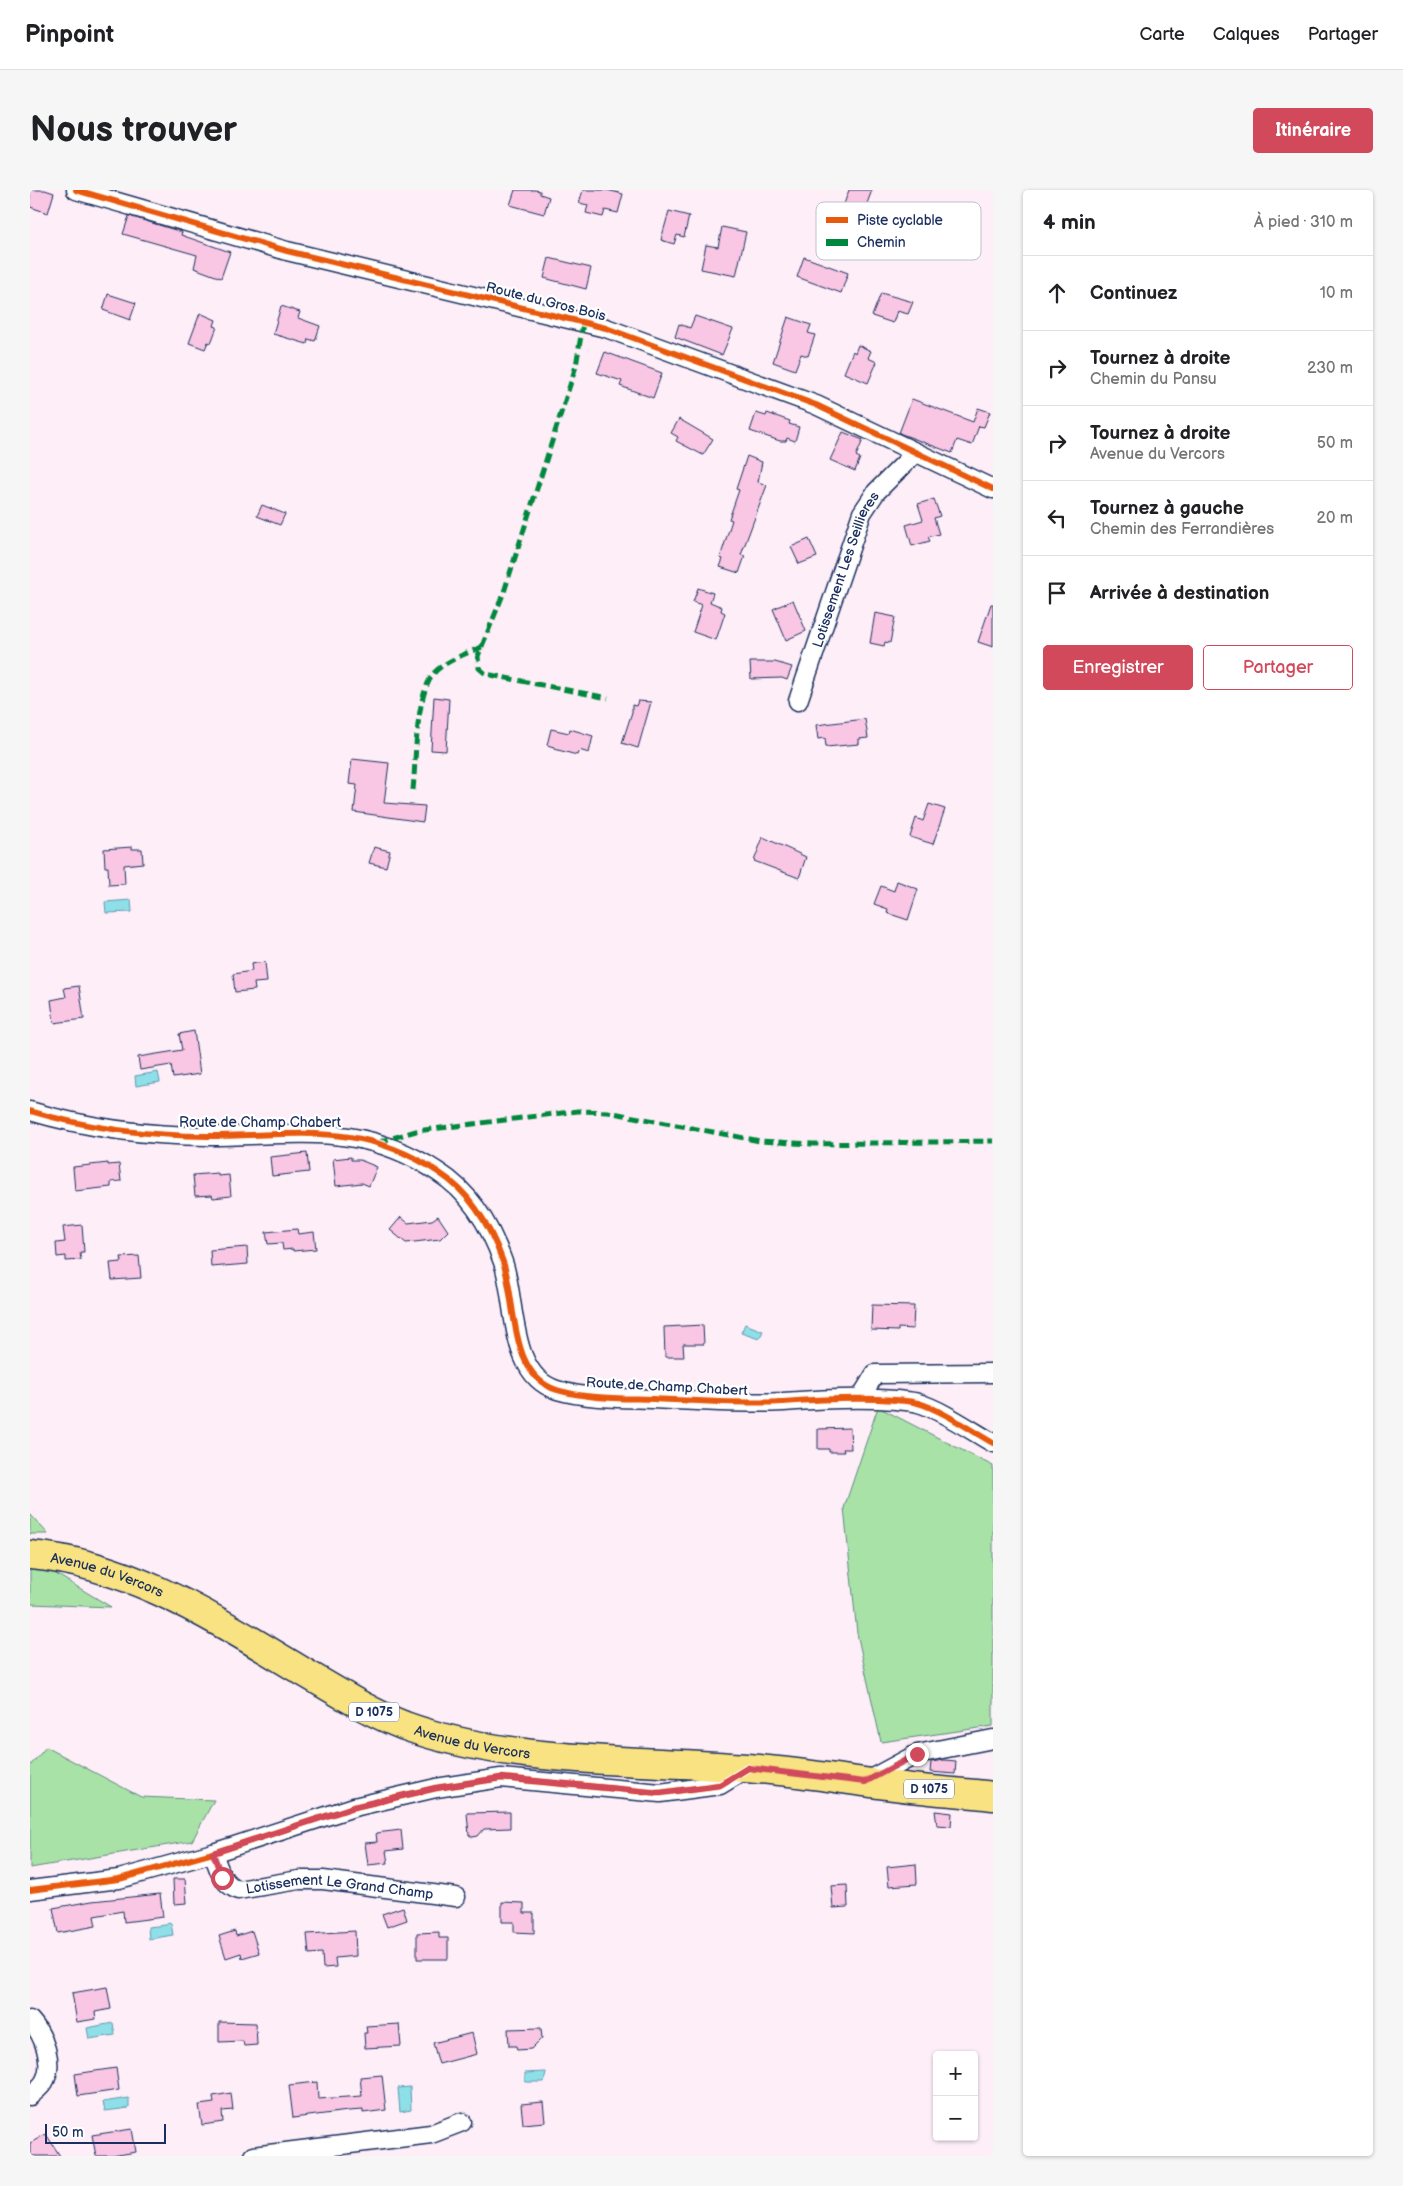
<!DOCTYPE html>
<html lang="fr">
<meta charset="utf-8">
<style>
:root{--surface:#fff;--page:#f6f6f6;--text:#202124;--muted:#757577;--line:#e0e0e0;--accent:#d1495b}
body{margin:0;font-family:"Balsamiq Sans",sans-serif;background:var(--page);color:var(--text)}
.controls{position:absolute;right:15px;bottom:15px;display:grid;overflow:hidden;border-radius:5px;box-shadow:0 1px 4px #0004}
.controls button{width:45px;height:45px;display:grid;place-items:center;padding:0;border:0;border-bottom:1px solid var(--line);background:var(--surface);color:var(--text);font:25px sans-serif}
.scale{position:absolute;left:15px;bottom:12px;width:121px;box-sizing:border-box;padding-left:5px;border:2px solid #1b2f5e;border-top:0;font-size:14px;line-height:18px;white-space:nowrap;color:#1b2f5e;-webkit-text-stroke:4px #fff;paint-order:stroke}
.stop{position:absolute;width:15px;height:15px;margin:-11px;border:4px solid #d1495b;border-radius:50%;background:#fff}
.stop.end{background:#d1495b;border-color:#fff;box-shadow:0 1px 5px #0008}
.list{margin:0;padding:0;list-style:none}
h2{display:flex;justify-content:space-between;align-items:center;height:65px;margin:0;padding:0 20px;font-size:21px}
h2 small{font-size:16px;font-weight:400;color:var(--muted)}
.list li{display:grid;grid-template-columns:32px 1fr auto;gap:15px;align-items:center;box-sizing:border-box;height:75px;padding:0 20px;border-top:1px solid var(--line)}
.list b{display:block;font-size:19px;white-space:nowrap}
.list p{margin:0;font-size:16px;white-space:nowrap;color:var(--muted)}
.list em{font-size:16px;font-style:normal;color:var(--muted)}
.actions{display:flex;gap:10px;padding:15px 20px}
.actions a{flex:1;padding:11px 0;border:1px solid var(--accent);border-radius:5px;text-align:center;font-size:18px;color:var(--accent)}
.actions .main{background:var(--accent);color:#fff}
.icon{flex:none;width:28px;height:28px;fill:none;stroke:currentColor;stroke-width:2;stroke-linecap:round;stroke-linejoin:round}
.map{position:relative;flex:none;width:963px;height:1966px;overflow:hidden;border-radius:5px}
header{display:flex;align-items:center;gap:30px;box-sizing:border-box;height:70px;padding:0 25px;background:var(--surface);border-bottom:1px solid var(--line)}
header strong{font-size:24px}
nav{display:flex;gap:28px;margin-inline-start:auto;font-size:18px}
.intro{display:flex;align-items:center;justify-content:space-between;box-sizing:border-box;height:120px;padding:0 30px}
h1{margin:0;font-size:35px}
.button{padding:12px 22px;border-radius:5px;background:var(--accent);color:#fff;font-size:18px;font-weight:700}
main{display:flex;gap:30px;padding:0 30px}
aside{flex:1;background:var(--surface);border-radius:5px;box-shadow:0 1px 4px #0004}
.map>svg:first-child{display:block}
.green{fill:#a8e2a7;stroke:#628882}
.water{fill:#8edfe8;stroke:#6099b1}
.building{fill:#f9c6e3;stroke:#1b2f5e}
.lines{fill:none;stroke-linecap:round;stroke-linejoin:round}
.street-casing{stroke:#1b2f5e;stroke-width:21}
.primary-casing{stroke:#1b2f5e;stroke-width:31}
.street{stroke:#fff;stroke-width:18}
.primary{stroke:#f8e281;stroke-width:28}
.quiet{stroke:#00873e;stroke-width:5;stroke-dasharray:10 5;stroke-linecap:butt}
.cycleway-casing{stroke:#fff;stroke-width:9}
.cycleway{stroke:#e8590c;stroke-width:6}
.route{stroke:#d1495b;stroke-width:6}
.labels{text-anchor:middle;stroke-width:4.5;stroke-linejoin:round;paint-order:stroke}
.shield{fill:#fff;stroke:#5f6d8e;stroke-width:1}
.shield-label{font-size:12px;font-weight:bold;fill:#1b2f5e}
.street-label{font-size:14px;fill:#1b2f5e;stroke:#fff}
.key{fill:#fff;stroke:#bbc1cf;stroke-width:1}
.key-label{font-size:14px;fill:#1b2f5e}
</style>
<header>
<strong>Pinpoint</strong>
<nav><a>Carte</a><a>Calques</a><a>Partager</a></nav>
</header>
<div class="intro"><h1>Nous trouver</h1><a class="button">Itinéraire</a></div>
<main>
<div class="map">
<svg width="963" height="1966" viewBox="0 0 963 1966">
<rect width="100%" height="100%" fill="#fdeef7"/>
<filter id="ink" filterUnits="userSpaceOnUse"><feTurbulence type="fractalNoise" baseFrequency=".02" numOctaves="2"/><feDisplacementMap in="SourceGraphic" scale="10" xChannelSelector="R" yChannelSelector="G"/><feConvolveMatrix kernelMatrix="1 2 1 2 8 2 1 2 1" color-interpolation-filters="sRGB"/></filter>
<g filter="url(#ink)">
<!-- green -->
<path class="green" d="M848,1217l115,59v260l-112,16 -24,-109 -13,-125z
M0,1324l18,20h-18z
M0,1375h11l70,42 -81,-3z
M16,1557l95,50 73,3 -22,41 -162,27v-102z"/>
<!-- water -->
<path class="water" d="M101,710l1,12 -26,1 -1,-11z
M128,882l2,10 -24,4 -1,-10z
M715,1134l18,7 -4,8 -18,-6z
M138,1732l3,1 2,12 -24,4 -1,-12 18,-2z
M83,1833l2,12 -26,4 -2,-11z
M516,1882l-2,10h-19v-9z
M380,1897l1,23 -11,2 -2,-24z
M99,1908v10l-24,3 -2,-9z"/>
<!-- building -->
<path class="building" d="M0,0h15l9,3 -6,20 -18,-6z
M485,0h20l5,1v3l9,3 -5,17 -34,-9z
M553,0h24l16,4 -5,19 -13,-3 -2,7 -17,-4 2,-8 -9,-2z
M819,0h23l-14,38 -20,-7z
M639,21l20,5 -5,21 -7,-2 -3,9 -13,-4z
M99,26l53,16 -1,3 49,17 -9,26 -27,-10 3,-13 -74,-21z
M692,37l24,5 -10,44 -35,-7 5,-24 12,2z
M774,67l44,16 -7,20 -44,-16z
M519,68l42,10 -5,21 -42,-11z
M851,103l32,9 -5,12 -11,-3 -4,12 -21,-7z
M78,104l28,9 -6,17 -27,-10z
M251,116l19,6 -2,6 22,8 -5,15 -7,-2 -1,5 -34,-10z
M170,123l16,7 -2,6 3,1 -6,16 -3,-1 -3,7 -16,-6z
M665,126l38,13 -11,26 -47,-18 4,-13 11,4z
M758,127l23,8 -3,8 7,2 -7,21 -7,-2 -6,16 -22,-8z
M828,155l13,6 -3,7 9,4 -9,21 -24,-10 9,-22 2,2z
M575,162l57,21 -9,25 -33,-12 2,-5 -25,-8z
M882,209l61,23 5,-14 12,4 -6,15 -5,-1 -7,19 -15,-5 -5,13 -53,-20z
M726,223l10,3 1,-3 23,8 -1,3 10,3 -4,14 -8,-3 -1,3h-6l-30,-10z
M649,229l34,20 -10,16 -27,-14 2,-4 -7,-4z
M813,242l20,8 -7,16 4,2 -5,13 -25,-11z
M717,266l15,6 -4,20 9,3 -26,70 4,1 -6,17 -19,-6 3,-8 -3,-1 12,-38 -3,-1 10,-29 -3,-1z
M904,309l6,17 -6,2 5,16 -11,3 2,4 -18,5 -6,-21 17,-5 -5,-16z
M232,315l23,9 -5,11 -23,-9z
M779,349l8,18 -18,7 -8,-17z
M668,398l15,5 -3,9 12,5 -1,4 4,2 -9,27 -23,-8 9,-27 -9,-3z
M763,410l13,31 -20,9 -13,-31z
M961,414h2v43l-15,-5z
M845,423l20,4 -5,26 -5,-1 -1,4 -14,-3z
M720,472h25l17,5 -5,13 -5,-2 -31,1z
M404,507l15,2 -3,52 -15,-1z
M608,511l13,1 -13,46 -16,-5 10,-31v-7l4,1z
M835,529l3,19 -9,1v5l-33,3 -1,-9 -7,1 -2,-14z
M521,539l18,4 1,-4 23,7 -4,17 -10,-3 -2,5 -23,-6v-2l-7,-2z
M322,569l37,4 -5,40 41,3 -2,16 -69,-10 3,-27 -8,-1z
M899,614l16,5 -12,35 -23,-7 6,-19 7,3z
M733,647l43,20 -7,21 -45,-17z
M102,657v2h10l1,14 -19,2 1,19 -16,1 -1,-18h-3l-1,-18z
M344,657l16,4 -4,16 -17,-4z
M867,691l21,8 -10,31 -21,-7 1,-4 -14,-5 7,-18 13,5z
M235,772l2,20 -13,1 1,7 -20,2 -2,-18 19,-3 -1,-7z
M49,796l5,33 -30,4 -3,-23 15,-3 -2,-9z
M164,841l6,43 -27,4 -2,-13 -31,5 -2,-13 44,-7 -3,-16z
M277,963l2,19 -37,4 -2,-19z
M321,967v3h9l17,7 -8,19 -7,-3 -26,3 -3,-27z
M78,973v2l11,-1 2,17 -10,1v5l-36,4 -2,-24z
M188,983v3l11,-1 2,21 -18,2 -1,-3 -17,1 -2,-21z
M408,1026l10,15 -8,8 -34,4 -16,-13 11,-13 7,6 24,-3z
M52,1035l2,27h-4l1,8 -15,1v-5l-9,1 -1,-14 9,-1 -2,-15z
M267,1039l1,5 16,-2 2,17 -23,2v-2l-10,1 -1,-7 -14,1 -2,-12z
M217,1057l1,17 -37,3 -1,-17z
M109,1066l2,22 -29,2 -2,-17 12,-1 -1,-5z
M842,1115l42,1 -1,23 -15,-1v3l-27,-1z
M673,1135l1,19h-21l1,13h-19l-1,-30z
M820,1238l1,21h-8l1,3h-15v-3h-11v-20z
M914,1570l12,1 -1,13 -25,-2 1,-10z
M905,1621l17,2 -1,13 -14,-1z
M480,1622v16l-26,1 -6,7 -5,1 -4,-2 -2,-22z
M371,1640l2,19 -17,2 2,12 -20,2 -3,-22 12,-1 -1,-9z
M886,1674l1,20 -28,2 -2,-19z
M143,1689h12l2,24 -13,1z
M817,1695l1,22 -15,1 -2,-22z
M130,1704l3,23 -39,5 -1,-11 -29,5 2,10 -38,7 -5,-25 39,-7z
M472,1712l22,1v10h10v20l-20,-1v-10h-12z
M373,1717l4,13 -20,7 -5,-13z
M205,1741l1,5 16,-5 7,22 -17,5 -1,-5 -15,5 -7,-22z
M325,1741l1,25 -21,2 1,9 -13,1 -1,-15 -13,1 -2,-20z
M409,1742v6h9v21h-31v-26z
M77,1797l4,22 -16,3 1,7 -19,3 -5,-29z
M189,1832l37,1 1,22 -13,1 -1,-5 -24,1z
M369,1834l2,22 -36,2 -1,-15h3l-1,-7z
M511,1838l1,10 -11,11 -14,1 -1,-4h-7l-1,-17z
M442,1843l5,21 -38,10 -6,-21z
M86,1878l3,22 -41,6 -3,-22z
M352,1885l4,35 -23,3v-3l-15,1 -55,7 -4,-33 28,-3 1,17 44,-3 -2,-19z
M201,1903l2,17 -11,1 1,11 -21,3 -3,-20 15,-2 -1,-7z
M513,1912l2,20 -22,2 -2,-20z
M102,1939l4,23 -24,4h-16l-4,-21z
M16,1944l14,22h-30v-13z"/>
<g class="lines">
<defs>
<g id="street">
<path d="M46,0l211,61 319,77 210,77 177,84"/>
<path id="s1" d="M768,511l64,-188 14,-21 39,-39"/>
<path d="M0,921c57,17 119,25 179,25 86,0 151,-16 229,36 33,21 52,53 65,90 14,39 5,113 54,128 30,9 65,8 96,9 43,2 87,5 130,3 38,-3 74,-5 113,-2 7,1 15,1 22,3 22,6 54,28 75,40"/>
<path d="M831,1207l14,-23 118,-1"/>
<path d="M835,1592l52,-28 76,-15"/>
<path id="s2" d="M183,1663c6,16 8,30 25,37l61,-10h24l133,17"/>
<path d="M0,1700l89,-11 94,-26 141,-46 82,-19 65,-10 159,15 60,-8 28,-17"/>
<path d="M0,1830c13,14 25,43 14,62 -3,5 -10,10 -14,14"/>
<path d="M223,1966l178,-22 31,-12"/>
</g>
<g id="primary">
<path id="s3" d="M0,1365c100,8 188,66 272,116 34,20 67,41 103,55 105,38 231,33 341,42 47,3 94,11 141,17 35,5 71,7 106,11"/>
</g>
</defs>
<!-- street casing -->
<use href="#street" class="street-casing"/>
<!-- primary casing -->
<use href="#primary" class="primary-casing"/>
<!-- street -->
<use href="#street" class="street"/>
<!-- primary -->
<use href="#primary" class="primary"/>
<!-- quiet -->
<path class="quiet" d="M553,133l-7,43 -72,226 -26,64 1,12 7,6 122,24
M383,600c3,-30 2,-94 21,-117 11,-12 33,-20 48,-26
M349,952l37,-11 162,-20 30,1 152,29 52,3 181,-3"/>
<defs>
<path id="cycleway" d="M46,0l211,61 319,77 210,77 177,84
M0,921c57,17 119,25 179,25 86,0 151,-16 229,36 33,21 52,53 65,90 14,39 5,113 54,128 30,9 65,8 96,9 43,2 87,5 130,3 38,-3 74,-5 113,-2 7,1 15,1 22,3 22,6 54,28 75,40
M0,1700l89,-11 94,-26 141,-46 82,-19 65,-10 159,15 60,-8 28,-17"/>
</defs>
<!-- cycleway casing -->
<use href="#cycleway" class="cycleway-casing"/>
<!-- cycleway -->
<use href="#cycleway" class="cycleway"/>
</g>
</g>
<g class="lines" filter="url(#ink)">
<!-- route -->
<path class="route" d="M192,1688l-9,-25 141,-46 82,-19 65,-10 159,15 60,-8 28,-17 117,14 52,-28"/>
</g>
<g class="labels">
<!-- shield labels -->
<g class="shield">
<rect x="319" y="1512.5" width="50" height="19" rx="4"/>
<rect x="874" y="1589.5" width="50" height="19" rx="4"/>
</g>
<g class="shield-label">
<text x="344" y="1526">D 1075</text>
<text x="899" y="1603">D 1075</text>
</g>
<!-- street labels -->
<g class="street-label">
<text transform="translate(516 111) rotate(14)" y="5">Route du Gros Bois</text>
<text dy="5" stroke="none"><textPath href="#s1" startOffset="140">Lotissement Les Seillieres</textPath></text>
<text x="230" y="937">Route de Champ Chabert</text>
<text transform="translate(637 1196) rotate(3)" y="5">Route de Champ Chabert</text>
<text dy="5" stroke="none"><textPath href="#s3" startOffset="80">Avenue du Vercors</textPath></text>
<text dy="5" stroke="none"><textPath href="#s3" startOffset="485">Avenue du Vercors</textPath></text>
<text dy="5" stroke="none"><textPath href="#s2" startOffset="149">Lotissement Le Grand Champ</textPath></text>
</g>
</g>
<!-- legend -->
<rect x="786" y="12" width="165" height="58" rx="8" class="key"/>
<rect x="796" y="27" width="22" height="6" fill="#e8590c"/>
<rect x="796" y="49" width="22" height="7" fill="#00873e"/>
<g class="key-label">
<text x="827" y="35">Piste cyclable</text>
<text x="827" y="57">Chemin</text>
</g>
</svg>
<div class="controls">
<button>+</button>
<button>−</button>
</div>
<div class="scale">50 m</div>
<div class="stop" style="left:192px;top:1688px"></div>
<div class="stop end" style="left:887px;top:1564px"></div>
</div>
<aside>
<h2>4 min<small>À pied · 310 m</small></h2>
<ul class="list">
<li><svg class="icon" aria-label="ahead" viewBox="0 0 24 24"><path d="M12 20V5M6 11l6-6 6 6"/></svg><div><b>Continuez</b></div><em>10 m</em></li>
<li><svg class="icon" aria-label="right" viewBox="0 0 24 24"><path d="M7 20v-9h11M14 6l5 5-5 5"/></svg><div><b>Tournez à droite</b><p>Chemin du Pansu</p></div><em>230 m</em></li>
<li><svg class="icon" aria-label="right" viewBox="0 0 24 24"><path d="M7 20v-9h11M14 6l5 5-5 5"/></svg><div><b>Tournez à droite</b><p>Avenue du Vercors</p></div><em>50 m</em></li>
<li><svg class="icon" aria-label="left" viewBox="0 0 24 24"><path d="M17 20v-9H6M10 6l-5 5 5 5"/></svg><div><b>Tournez à gauche</b><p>Chemin des Ferrandières</p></div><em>20 m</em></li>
<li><svg class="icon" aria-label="arrive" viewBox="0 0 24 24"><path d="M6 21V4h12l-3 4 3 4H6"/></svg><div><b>Arrivée à destination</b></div></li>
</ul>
<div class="actions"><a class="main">Enregistrer</a><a>Partager</a></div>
</aside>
</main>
